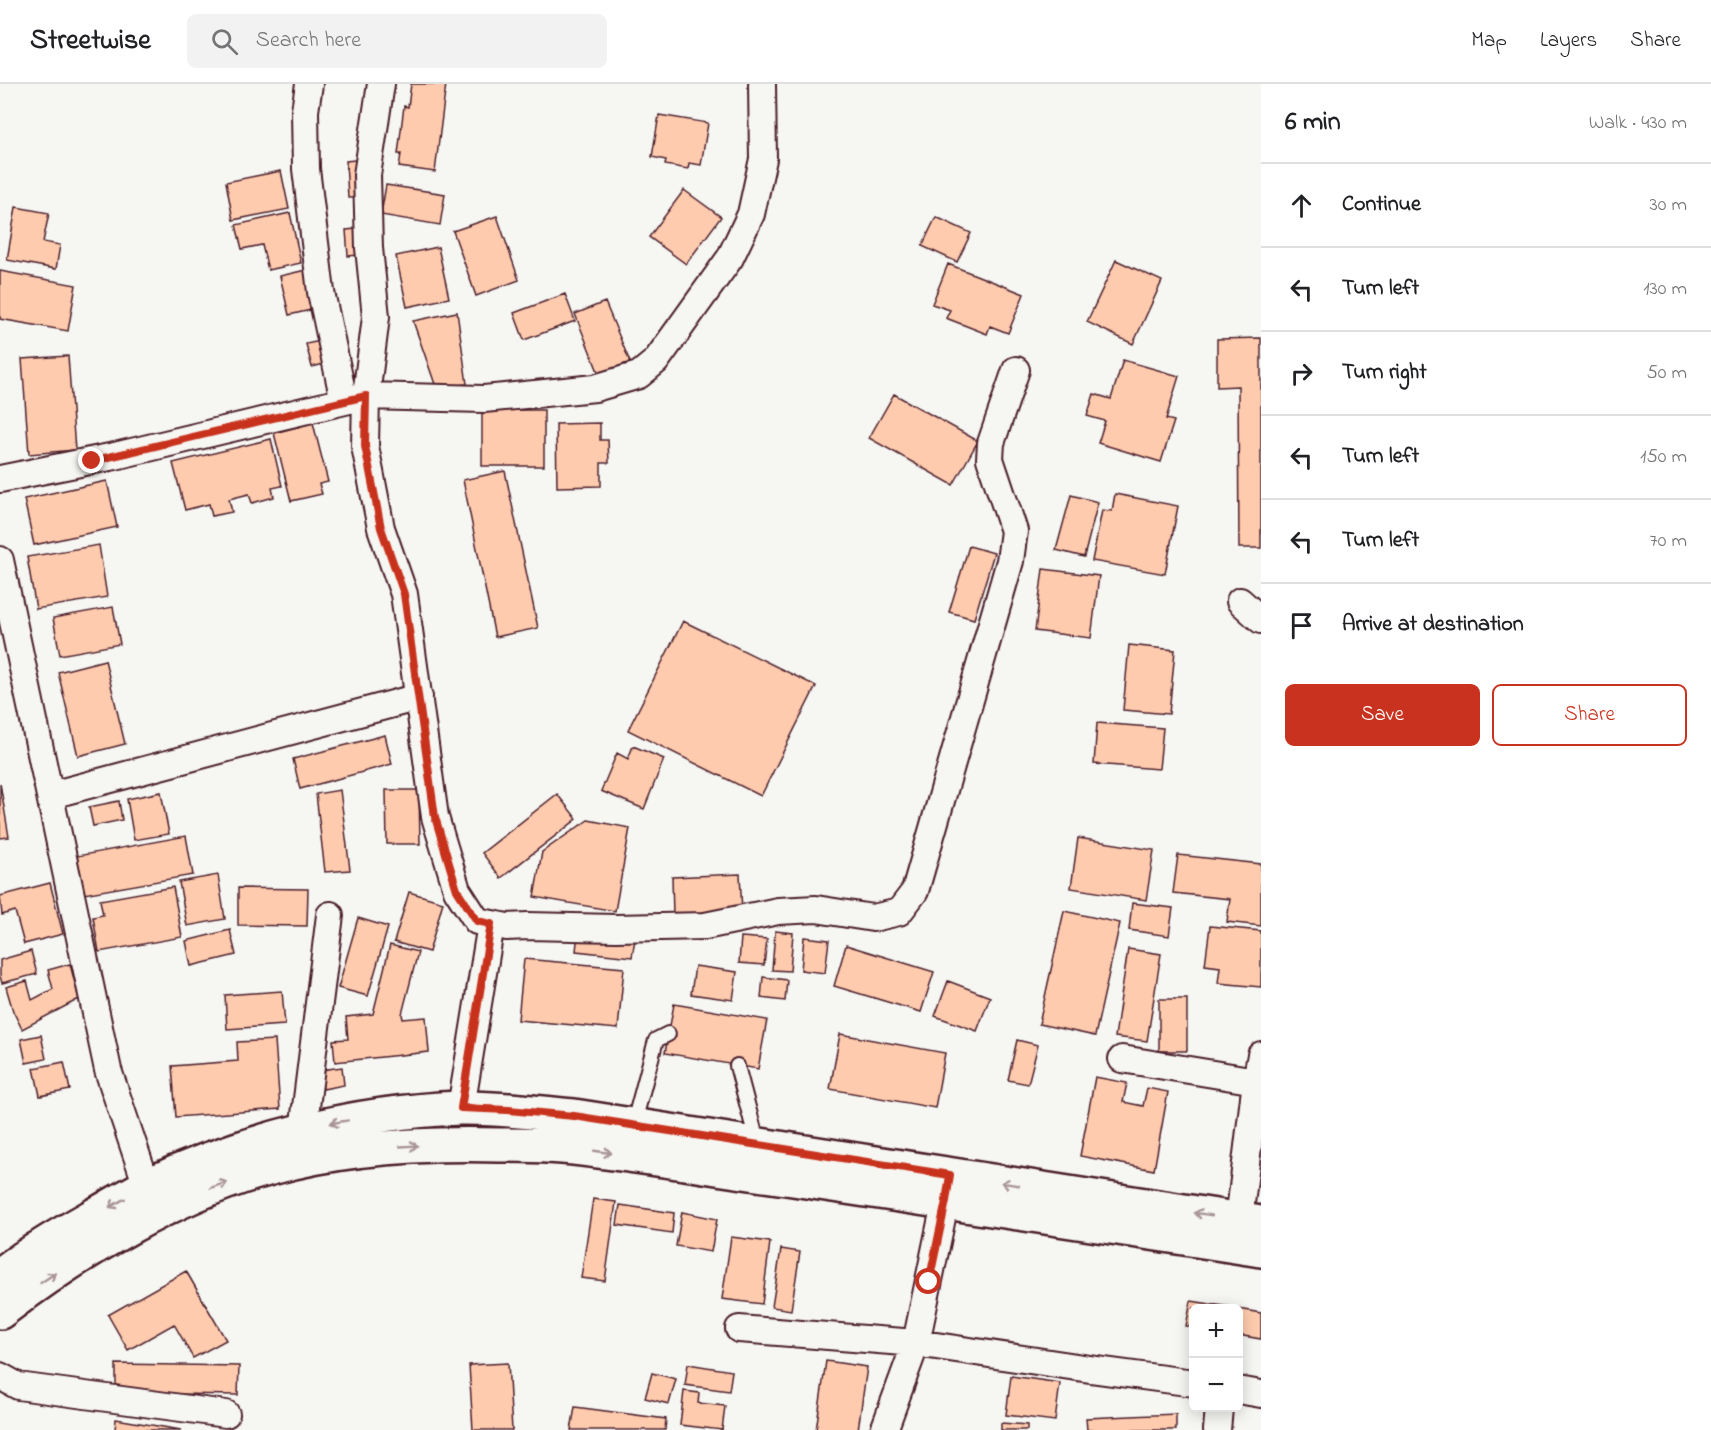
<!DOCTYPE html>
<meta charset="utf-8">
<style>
:root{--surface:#fff;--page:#f2f2f2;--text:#202124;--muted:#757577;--line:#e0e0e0;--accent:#c8321e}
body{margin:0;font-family:"Indie Flower",sans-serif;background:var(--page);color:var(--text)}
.controls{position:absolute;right:18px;bottom:18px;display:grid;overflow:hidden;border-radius:9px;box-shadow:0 3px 15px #0003}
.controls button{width:54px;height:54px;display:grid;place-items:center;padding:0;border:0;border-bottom:2px solid var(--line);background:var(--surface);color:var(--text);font:30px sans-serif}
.stop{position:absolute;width:18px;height:18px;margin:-14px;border:4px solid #c8321e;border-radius:50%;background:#fff}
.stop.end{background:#c8321e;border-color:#fff;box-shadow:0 2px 6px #0008}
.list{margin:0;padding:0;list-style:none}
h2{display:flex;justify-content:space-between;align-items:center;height:78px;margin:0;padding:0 24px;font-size:26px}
h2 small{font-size:20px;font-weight:400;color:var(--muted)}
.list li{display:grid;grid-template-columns:39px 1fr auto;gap:18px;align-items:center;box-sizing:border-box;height:84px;padding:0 24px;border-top:2px solid var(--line)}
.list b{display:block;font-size:22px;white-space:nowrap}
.list em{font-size:20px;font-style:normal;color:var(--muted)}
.actions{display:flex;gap:12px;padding:18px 24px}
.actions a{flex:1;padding:14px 0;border:2px solid var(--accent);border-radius:9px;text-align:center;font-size:21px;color:var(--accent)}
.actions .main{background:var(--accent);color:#fff}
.icon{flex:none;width:33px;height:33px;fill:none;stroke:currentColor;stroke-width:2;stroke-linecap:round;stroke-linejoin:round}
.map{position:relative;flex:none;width:1261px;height:1346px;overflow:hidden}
header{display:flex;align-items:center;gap:36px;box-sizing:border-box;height:84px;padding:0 30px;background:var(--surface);border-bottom:2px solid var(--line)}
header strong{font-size:28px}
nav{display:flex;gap:33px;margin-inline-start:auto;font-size:21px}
.search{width:420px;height:54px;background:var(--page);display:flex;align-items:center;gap:15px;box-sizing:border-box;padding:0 21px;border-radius:9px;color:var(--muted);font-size:22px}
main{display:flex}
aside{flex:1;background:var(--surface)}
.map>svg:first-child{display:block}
.building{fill:#fecbae;stroke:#4a1f2b;stroke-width:1.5}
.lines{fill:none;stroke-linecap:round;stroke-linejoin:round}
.service-casing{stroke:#4a1f2b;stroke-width:18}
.minor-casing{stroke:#4a1f2b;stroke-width:30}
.primary-casing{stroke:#4a1f2b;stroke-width:38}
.service{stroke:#f6f6f2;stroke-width:14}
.minor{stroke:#f6f6f2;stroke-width:26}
.primary{stroke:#f6f6f2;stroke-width:33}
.oneway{stroke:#a99598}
.route{stroke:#c8321e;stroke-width:8}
</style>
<header>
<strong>Streetwise</strong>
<div class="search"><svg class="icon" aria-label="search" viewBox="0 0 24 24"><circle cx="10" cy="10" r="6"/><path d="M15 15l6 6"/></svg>Search here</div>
<nav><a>Map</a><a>Layers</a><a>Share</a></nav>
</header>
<main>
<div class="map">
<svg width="1261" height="1346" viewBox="0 0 1261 1346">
<rect width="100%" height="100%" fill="#f6f6f2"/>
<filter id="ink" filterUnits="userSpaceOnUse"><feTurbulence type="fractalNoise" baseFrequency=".0167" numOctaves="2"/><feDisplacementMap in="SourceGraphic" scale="12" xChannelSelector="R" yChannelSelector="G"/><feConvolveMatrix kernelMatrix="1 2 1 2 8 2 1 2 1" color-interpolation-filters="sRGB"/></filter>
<g filter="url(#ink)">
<!-- building -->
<path class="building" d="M411,0h35l-11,88 -36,-5 2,-13h-3l6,-48 4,1z
M659,31l49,8 -7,42 -12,-2 -1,6 -23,-4 1,-5 -14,-3z
M364,75l2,38 -18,1 -2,-37z
M281,87l8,38 -56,11 -7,-38z
M386,101l59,9 -5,31 -59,-10z
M684,106l37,27 -35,47 -37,-27z
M16,123l33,6 -6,29 17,3 -4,24 -49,-9z
M290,129l11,50 -33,7 -6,-25 -20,4 -6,-24z
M497,132l22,64 -43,16 -23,-65z
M936,133l35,16 -14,29 -35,-16z
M367,144l2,26 -21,2 -2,-26z
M438,163l11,51 -42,9 -11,-51z
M1116,176l46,21 -29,63 -46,-22z
M948,180l76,30 -16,39 -18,-7 -3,8 -41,-16 4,-8 -18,-6z
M306,186l9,39 -26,6 -9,-39z
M0,187l76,14 -8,46 -68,-12z
M565,210l10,27 -51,19 -10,-27z
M605,218l25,60 -31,12 -24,-60z
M457,228l10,72 -31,3 -23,-66z
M1261,254v210h-22l-1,-162 -21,1v-48z
M330,255l6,22 -24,6 -6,-23z
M68,272l7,94 -46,4 -7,-95z
M1123,276l56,16 -13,43 8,2 -13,41 -63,-19 7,-22 -18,-5 7,-22 17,5z
M894,310l84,47 -25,44 -84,-47z
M482,326h62v56h-62z
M313,339l15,59 -9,2 3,10 -31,7 -17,-68z
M600,339v17h8l1,23h-8v23l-44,1 -1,-63z
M271,355l11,47 -10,2 2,9 -22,6 -3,-9 -20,5 3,13 -20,4 -3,-12 -24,6 -12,-47z
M505,387l33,157 -43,9 -32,-157z
M107,397l10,46 -83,18 -10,-46z
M1115,410l63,12 -13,68 -73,-13 10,-51 10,1z
M1071,411l27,7 -14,55 -28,-7z
M99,461l8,52 -71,12 -9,-52z
M969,462l25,7 -20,66 -25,-7z
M1043,485l56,7 -8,62 -56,-7z
M113,523l7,37 -60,11 -7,-37z
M683,537l133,65 -55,110 -133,-66z
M1129,561l46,5 -6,64 -46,-4z
M105,576l20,84 -47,12 -20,-84z
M1097,639l66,5 -4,41 -65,-5z
M385,651l7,29 -92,25 -7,-30z
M633,662l31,13 -20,50 -43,-18 16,-38 11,6z
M0,699l9,54 -9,1z
M340,706l10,80 -25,2 -9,-78z
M386,706h33l1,54h-33z
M161,708l8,42 -35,6 -7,-41z
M557,710l20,25 -76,59 -19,-25z
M119,717l3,19 -29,6 -4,-19z
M588,736l42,8 -15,83 -81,-14 8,-45z
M186,752l7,39 -109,19 -7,-38z
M1078,754l76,12 -8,50 -75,-12z
M1178,771l83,9v62l-34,-4 3,-23 -57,-6z
M740,790l2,38 -69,3 -1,-38z
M218,791l7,44 -38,7 -8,-44z
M50,799l13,51 -39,10 -9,-33 -13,4 -2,-19z
M173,803l9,50 -83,15 -6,-35 10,-2 -3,-15z
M238,804l70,1 -1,37 -69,-1z
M409,808l34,10 -14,50 -35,-10z
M1132,819l41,5 -4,28 -40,-6z
M1064,827l56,12 -25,113 -56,-12z
M358,834l30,9 -20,69 -30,-8z
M1210,842l51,5v56l-43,-4 2,-16 -15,-2z
M230,846l6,25 -45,11 -5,-25z
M775,847l18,2 -3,38 -18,-1z
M578,849l57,6 -3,18 -56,-6z
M741,853l26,2 -3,26 -25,-2z
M804,853l25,3 -4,33 -24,-3z
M390,861l28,7 -16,62 1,5 23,-2 3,35 -94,10 -2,-22 15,-1 -2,-22 27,-3z
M846,861l88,27 -13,40 -87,-26z
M1128,865l33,5 -14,87 -32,-4z
M31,867l6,23 -35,9 -2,-7v-16z
M524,875l100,9 -6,61 -100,-9z
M70,880l9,35 -57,30 -9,-18 -7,-24 21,-6 5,19 21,-11 -5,-19z
M695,882l42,6 -4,28 -42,-6z
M763,893l24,3 -2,21 -24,-3z
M948,897l42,16 -13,34 -42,-15z
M282,907l3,34 -58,4 -2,-34z
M1159,915h28v52h-28z
M674,920l93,16 -9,49 -93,-16z
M840,950l105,19 -10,55 -105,-19z
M41,951l5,24 -20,4 -5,-24z
M275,956l5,69 -104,8 -4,-51 66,-5 -1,-19z
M1017,956l21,5 -10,39 -20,-4z
M64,978l6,28 -30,6 -6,-28z
M342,983l2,18 -21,4 -2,-19z
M1095,993l32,6 -4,19 20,4 4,-18 21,4 -14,78 -74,-14z
M593,1115l23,3 -11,79 -24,-3z
M620,1121l54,8 -2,20 -55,-8z
M682,1128l35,7 -6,33 -35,-6z
M731,1153l39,5 -8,62 -40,-5z
M781,1165l19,3 -9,58 -19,-3z
M186,1187l40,69 -33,18 -19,-34 -46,26 -20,-35z
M1191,1217l46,7h-43v20l-8,-2z
M1238,1225l23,4v26l-23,-4z
M826,1277l41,6 -9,63h-42z
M508,1279l4,67h-39l-4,-65z
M116,1280l123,2 -1,29 -122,-2z
M688,1280l44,7 -3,20 -44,-6z
M652,1289l24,6 -7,25 -24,-6z
M1011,1292l49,7 -5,38 -49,-6z
M684,1307l15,2 -1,10 27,3 -3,24 -42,-5z
M575,1323l91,12 -1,11h-94z
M1176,1330v16h-89l-1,-12z
M116,1335l65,11h-66z
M1001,1339l26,2v5h-26z"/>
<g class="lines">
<defs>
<path id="service" d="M737,982l21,79
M633,1042l23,-86 12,-6"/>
<path id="minor" d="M309,0l-4,27 1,58 15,123 23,109
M381,0l-14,91 2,73 7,69 -10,79 -1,50 16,82 23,66 31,223 22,73 20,31 30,6 21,-1 88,2 89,-2 73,-15 38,-2 57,9 26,-6 16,-21 95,-330 4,-30 -24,-72 1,-16 25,-73
M0,395l115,-23 251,-60 118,3 111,-11 44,-13 17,-14 74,-103 21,-44 12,-55 -1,-75
M0,476l108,510 39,116
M1240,517l21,19
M51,711l368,-98
M1122,975l134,22
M461,1024l30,-184
M303,1047l27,-216
M1239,1136l17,-139 5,-26
M739,1245l177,14 174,26 104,14
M0,1292l18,10 208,28
M1238,1306l23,4
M884,1346l32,-87 33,-159
M1217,1346l2,-22"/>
<path id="primary" d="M0,1191c31,-24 66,-44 100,-63 16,-9 32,-19 48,-27 94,-45 207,-73 312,-77 38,-1 76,5 114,8l687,107
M0,1228c79,-60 176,-118 271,-144 74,-21 152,-25 228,-23 24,0 49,0 73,3 71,8 143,20 214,30 159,23 317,47 475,72"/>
</defs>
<!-- service casing -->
<use href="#service" class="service-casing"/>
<!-- minor casing -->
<use href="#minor" class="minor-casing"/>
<!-- primary casing -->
<use href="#primary" class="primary-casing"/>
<!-- service -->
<use href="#service" class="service"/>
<!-- minor -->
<use href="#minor" class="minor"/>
<!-- primary -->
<use href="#primary" class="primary"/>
</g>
<!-- one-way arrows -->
<defs><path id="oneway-shaft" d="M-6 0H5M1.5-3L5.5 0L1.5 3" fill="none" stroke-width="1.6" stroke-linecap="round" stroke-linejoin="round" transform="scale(1.5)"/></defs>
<g class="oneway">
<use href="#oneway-shaft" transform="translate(339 1038) rotate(170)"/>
<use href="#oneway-shaft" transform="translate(409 1062) rotate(-3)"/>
<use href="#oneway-shaft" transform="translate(603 1068) rotate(8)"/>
<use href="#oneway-shaft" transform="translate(1010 1100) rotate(-171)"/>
<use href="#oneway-shaft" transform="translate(219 1101) rotate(-19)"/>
<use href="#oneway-shaft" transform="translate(117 1119) rotate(151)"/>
<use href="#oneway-shaft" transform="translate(1203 1130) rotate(-171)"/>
<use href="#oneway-shaft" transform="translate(48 1194) rotate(-34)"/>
</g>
</g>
<g class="lines" filter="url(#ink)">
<!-- route -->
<path class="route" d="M92,377l274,-65 -1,50 16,82 23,66 31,223 22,73 20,31 14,3 -30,184 47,2 66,6 376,59 -4,26 -17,81"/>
</g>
</svg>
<div class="controls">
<button>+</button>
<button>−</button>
</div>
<div class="stop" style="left:929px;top:1198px"></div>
<div class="stop end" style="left:92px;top:377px"></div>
</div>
<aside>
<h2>6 min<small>Walk · 430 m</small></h2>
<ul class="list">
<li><svg class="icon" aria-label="ahead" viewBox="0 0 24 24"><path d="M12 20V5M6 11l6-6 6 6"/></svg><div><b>Continue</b></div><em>30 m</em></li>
<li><svg class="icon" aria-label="left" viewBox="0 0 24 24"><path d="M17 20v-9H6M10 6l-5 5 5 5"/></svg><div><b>Turn left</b></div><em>130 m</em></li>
<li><svg class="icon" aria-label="right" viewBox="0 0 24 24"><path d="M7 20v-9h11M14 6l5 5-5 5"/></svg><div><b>Turn right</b></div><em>50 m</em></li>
<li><svg class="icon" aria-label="left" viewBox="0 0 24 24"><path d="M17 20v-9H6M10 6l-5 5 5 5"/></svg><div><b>Turn left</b></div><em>150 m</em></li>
<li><svg class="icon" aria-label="left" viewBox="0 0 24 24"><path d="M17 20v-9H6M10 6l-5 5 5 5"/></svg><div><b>Turn left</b></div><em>70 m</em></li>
<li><svg class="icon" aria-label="arrive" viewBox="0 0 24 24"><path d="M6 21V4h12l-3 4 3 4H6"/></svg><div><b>Arrive at destination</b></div></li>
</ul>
<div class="actions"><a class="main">Save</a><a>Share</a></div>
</aside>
</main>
